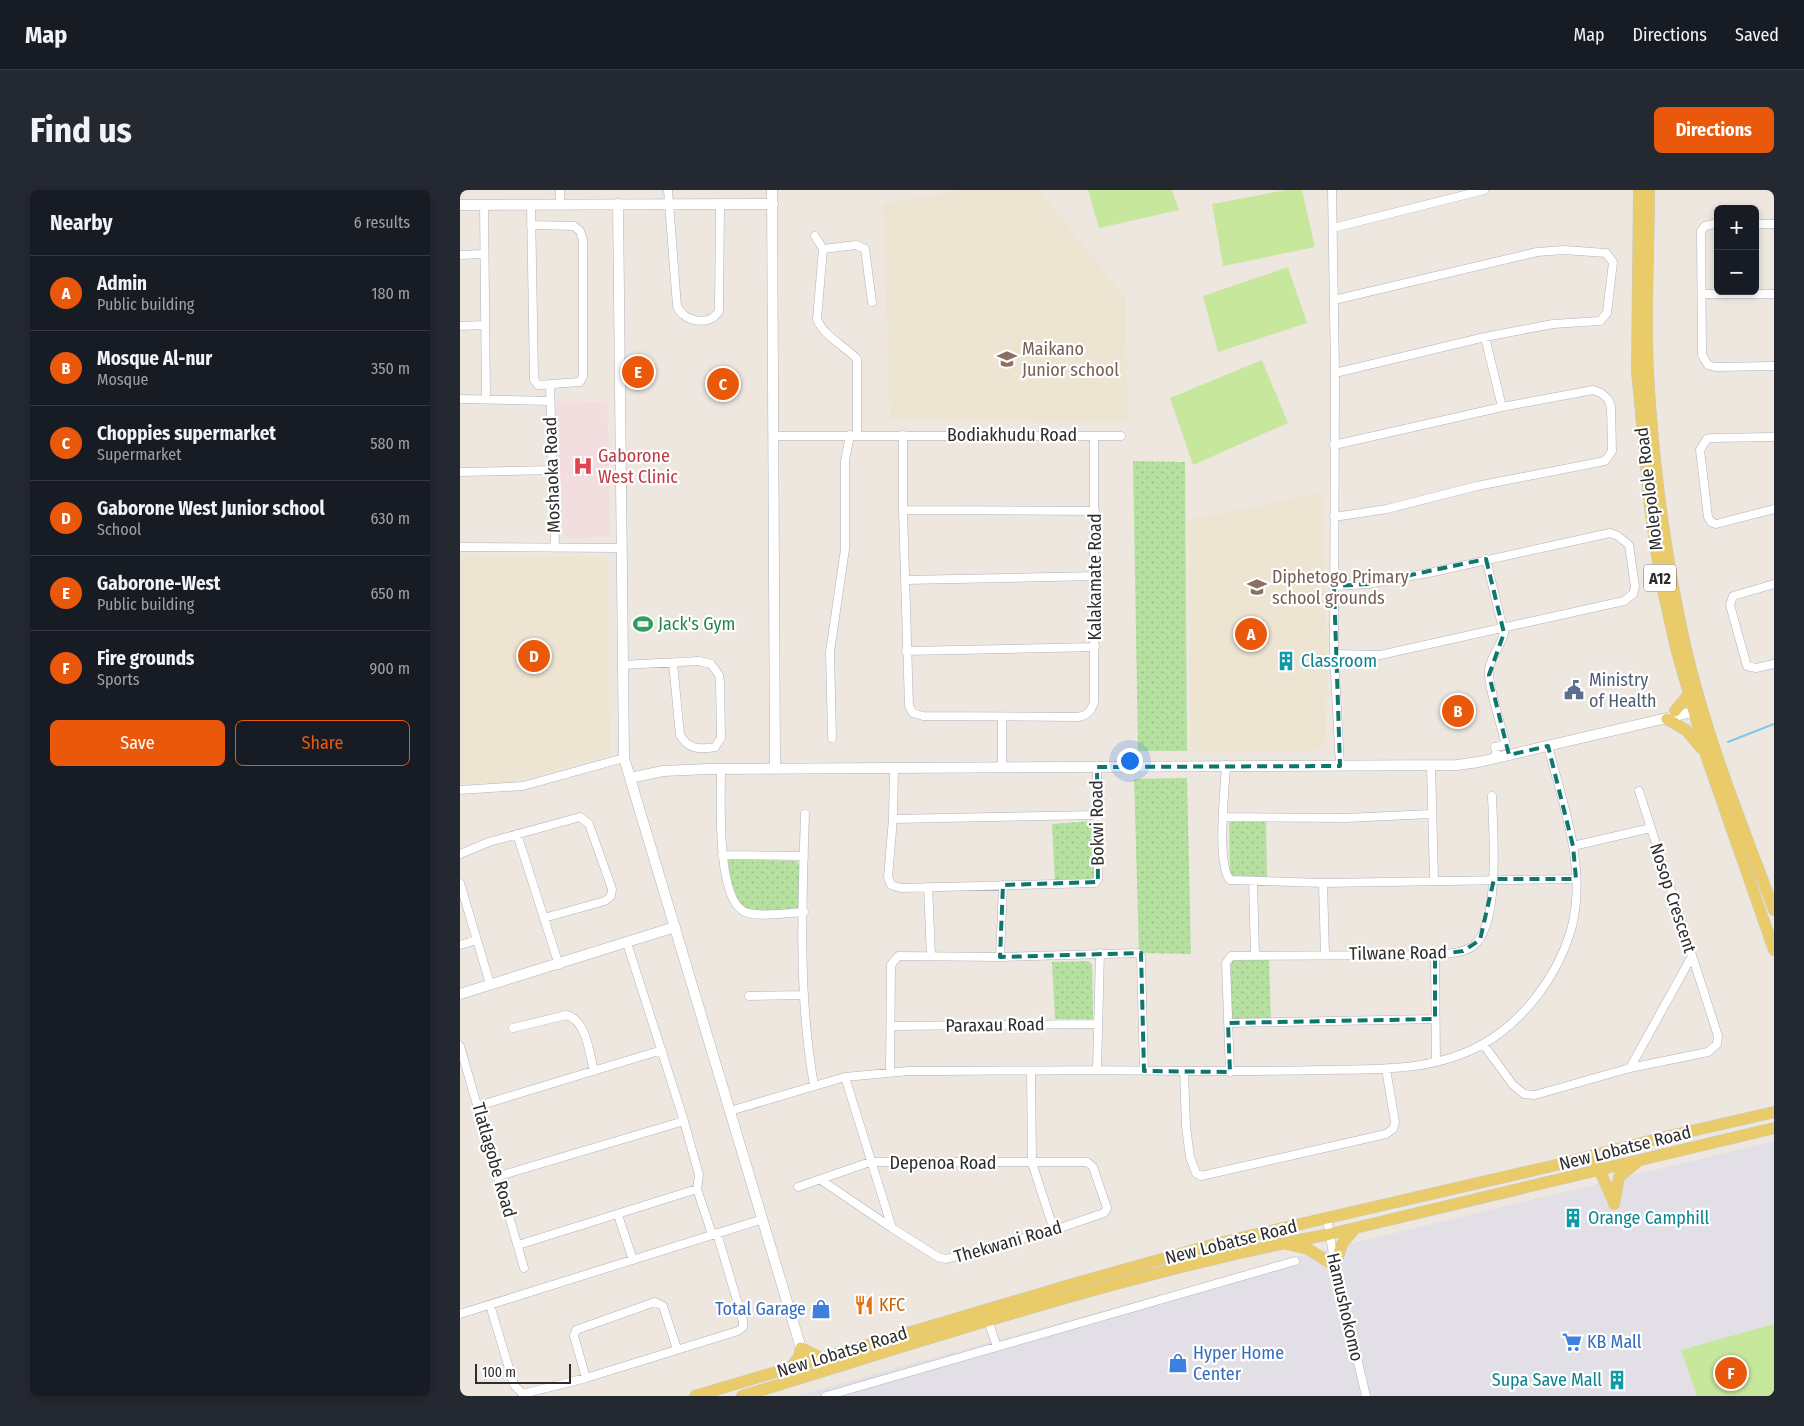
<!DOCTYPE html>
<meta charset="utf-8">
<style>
:root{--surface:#171b24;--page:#242831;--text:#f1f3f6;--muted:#9ea1a6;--line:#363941;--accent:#ea580c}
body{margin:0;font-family:"Fira Sans Condensed",sans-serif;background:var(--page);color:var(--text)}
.controls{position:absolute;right:15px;top:15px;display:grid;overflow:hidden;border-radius:8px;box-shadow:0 2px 8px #0003}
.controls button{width:45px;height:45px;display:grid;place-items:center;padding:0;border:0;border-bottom:1px solid var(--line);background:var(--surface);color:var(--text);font:25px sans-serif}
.scale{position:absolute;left:15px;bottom:12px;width:96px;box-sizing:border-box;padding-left:5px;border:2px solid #2d2d2d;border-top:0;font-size:14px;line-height:18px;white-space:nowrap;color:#2d2d2d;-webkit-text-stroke:4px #fff;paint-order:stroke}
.you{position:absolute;left:669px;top:570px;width:18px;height:18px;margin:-12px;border:4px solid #fff;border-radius:50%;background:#1a73e8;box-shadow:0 0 0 8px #1a73e833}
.badge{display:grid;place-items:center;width:32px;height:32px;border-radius:50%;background:var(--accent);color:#fff;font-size:16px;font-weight:700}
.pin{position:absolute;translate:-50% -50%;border:2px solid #fff;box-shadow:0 1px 5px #0006}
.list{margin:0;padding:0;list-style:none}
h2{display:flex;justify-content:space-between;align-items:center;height:65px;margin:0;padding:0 20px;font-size:21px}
h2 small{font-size:16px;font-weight:400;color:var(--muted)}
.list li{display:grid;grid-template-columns:32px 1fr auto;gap:15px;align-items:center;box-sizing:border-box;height:75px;padding:0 20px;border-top:1px solid var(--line)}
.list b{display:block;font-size:19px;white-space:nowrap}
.list p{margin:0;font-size:16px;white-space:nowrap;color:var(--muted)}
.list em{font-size:16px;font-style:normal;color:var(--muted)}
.actions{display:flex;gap:10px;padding:15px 20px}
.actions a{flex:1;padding:11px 0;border:1px solid var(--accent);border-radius:8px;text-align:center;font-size:18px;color:var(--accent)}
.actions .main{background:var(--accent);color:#fff}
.map{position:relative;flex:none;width:1314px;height:1206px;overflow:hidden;border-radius:8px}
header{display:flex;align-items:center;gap:30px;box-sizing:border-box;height:70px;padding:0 25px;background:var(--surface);border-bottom:1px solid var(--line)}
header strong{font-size:24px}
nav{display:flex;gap:28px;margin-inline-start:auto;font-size:18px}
.intro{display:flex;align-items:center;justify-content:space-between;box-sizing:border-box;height:120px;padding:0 30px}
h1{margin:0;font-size:35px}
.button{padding:12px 22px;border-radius:8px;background:var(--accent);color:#fff;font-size:18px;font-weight:700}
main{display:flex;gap:30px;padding:0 30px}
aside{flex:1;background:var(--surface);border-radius:8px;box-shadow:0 2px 8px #0003}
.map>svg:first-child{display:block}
.industrial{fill:#e2e0e6}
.education{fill:#ede4d1}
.medical{fill:#f3dedf}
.park{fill:url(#park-dots)}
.pitch{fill:#c7e79c}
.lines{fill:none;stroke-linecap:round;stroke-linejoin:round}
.stream{stroke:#7acae8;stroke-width:2}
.street-casing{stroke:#b0b2bc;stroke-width:9}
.secondary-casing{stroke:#b0b2bc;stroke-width:11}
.primary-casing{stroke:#c8c8c8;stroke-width:12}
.street{stroke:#fff;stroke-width:8}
.secondary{stroke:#fff;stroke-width:10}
.primary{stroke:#e9cc69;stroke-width:11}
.marked{fill:none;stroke:#0f766e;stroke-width:4;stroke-dasharray:10 6;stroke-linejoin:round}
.labels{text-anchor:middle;stroke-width:4.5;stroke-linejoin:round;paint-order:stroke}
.shield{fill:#fff;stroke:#6c6c6c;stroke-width:1}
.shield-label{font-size:16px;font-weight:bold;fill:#2d2d2d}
.education-label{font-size:18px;fill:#785e54;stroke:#fff;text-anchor:start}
.street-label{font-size:18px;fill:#2d2d2d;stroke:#fff}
.health-label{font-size:18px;fill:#be3a42;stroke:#fff;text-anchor:start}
.leisure-label{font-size:18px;fill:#27864d;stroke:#fff;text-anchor:start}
.culture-label{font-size:18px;fill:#0d838f;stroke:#fff;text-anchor:start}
.service-label{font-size:18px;fill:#4e5e75;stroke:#fff;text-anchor:start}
.food-label{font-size:18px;fill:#c56008;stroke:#fff;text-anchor:start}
.shop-label{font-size:18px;fill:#366cbe;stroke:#fff;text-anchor:start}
</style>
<header>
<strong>Map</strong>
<nav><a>Map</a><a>Directions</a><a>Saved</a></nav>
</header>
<div class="intro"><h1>Find us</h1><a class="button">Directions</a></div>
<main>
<aside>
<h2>Nearby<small>6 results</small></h2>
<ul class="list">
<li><span class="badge">A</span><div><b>Admin</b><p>Public building</p></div><em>180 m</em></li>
<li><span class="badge">B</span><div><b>Mosque Al-nur</b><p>Mosque</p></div><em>350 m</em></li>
<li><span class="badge">C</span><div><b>Choppies supermarket</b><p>Supermarket</p></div><em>580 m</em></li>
<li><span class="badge">D</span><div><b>Gaborone West Junior school</b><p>School</p></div><em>630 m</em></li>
<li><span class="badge">E</span><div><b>Gaborone-West</b><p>Public building</p></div><em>650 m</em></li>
<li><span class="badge">F</span><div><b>Fire grounds</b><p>Sports</p></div><em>900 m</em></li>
</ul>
<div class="actions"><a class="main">Save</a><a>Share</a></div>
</aside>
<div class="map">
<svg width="1314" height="1206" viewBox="0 0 1314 1206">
<defs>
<pattern id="park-dots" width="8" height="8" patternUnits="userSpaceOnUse" patternTransform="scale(1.25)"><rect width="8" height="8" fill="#b5e0a0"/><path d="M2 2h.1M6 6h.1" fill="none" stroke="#9cc08a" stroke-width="1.8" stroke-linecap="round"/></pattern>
</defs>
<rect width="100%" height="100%" fill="#ede7e0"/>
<!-- industrial -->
<path class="industrial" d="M1314,951v255h-978l500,-139z"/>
<!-- education -->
<path class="education" d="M501,0h77l88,108 1,124 -237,-3 -7,-215z
M863,303l4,161 -1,87 -10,10 -120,2v-5h-6l-2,-228z
M0,365l147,2 3,198 -103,28 -47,1z"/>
<!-- medical -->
<path class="medical" d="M96,211l51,1 3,133 -40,4 -9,-8z"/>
<!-- park -->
<path class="park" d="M673,271l52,1 2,289h-49z
M727,588l4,176 -52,-1 -5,-174z
M632,631l3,56 -5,2 -35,3 -3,-58z
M773,631l33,1 1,56 -34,2 -3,-4 -1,-53z
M268,669l69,2 3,7v42c-14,-1 -33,3 -46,1 -21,-3 -25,-36 -26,-52z
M773,768l36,1 2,60 -39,4 -2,-60z
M628,771l4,3 1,55h-38l-3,-57z"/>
<!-- pitch -->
<path class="pitch" d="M628,0h84l7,20 -80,18z
M826,0h16l13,57 -92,19 -11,-62z
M828,77l19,56 -89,29 -15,-56z
M802,170l26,63 -95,42 -23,-67z
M1314,1134v72h-77l-16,-46z"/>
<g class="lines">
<!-- stream -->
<path class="stream" d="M1268,552l46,-18"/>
<defs>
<path id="street" d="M100,0v15
M208,0l9,116c6,16 33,21 42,5l1,-107
M872,0l3,183 -1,281 6,112
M24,15l2,194
M71,16l3,174 4,5 42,-3 3,-6v-136l-3,-9 -6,-5 -43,-1
M1258,33l-13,3 -4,5 1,124 6,10 7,2 59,-1
M1295,34h19
M873,38l151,-38
M355,46l8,13 -6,70c7,18 27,26 40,40v76
M363,59l33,-4 9,4 7,53
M0,65l23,-1
M1242,104h72
M874,110l203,-48 27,-2 42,3 7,9 -6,51 -7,8 -47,3 -68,13 -150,36
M0,136l24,-1
M1025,147l17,70
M90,195l5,163
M0,209l90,2
M443,245v75l6,196 4,7 10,3 155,1c9,-2 13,-5 16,-15v-266
M314,246h347
M1314,247l-62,1 -5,1 -7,11 8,67 3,5 5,2 58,-15
M0,282l93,-2
M443,320l192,1
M874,327l53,-8 90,-23 128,-25 7,-10 -1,-44 -3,-8 -7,-6 -8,-3 -91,17 -168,38
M0,357l161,1
M1026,369l18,74c-3,13 -13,23 -15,36 -2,15 13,59 17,76l-11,2 2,11
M445,390l191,-4
M1314,394l-41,12 -3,9 17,61 9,2 18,-4
M874,396l34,-2 65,-12 177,-39 8,3 11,9 6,42 -2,7 -9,7 -244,54 -46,-1
M446,461l189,-4
M162,475l77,-4 12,3 8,11 1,7 1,56 -6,9c-16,3 -27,2 -35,-12l-7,-72
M372,548l-2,-86 15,-103v-88l5,-26
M766,575c-1,24 -10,98 4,115l93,3 253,-4
M971,576l3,113
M434,577l-1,52 -5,58 3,8 10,3 194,-5 3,-4 -1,-112
M542,577v-49
M261,579c0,29 -5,125 22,142 11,7 46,2 61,1
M0,600l63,-4 101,-28
M345,624c-3,90 -7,182 9,271
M763,627l123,1 85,-4
M433,629l204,-4
M57,644l42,131
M1113,656l78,-18
M0,664l29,-12 91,-25 9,7 23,65 -1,7 -6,5 -61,17
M262,665l82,1
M793,691l2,74
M0,693l30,101
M863,693l2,71
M468,697l3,69
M167,753l57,178 15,54 -2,14 15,45
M0,755l17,-5
M975,765l1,107
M540,767l3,-72
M289,806l54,-1
M768,833l207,-4
M432,836l205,-2
M53,838l53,-13c21,5 23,38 28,56
M1023,854l30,41 11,9 11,1 95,-27 78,-16 9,-8 1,-8 -79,-245
M0,856l64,222
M1170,878l62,-112
M637,880l3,-117
M571,881l1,92 22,67
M724,881l2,56 4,30 6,16 5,3 185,-42 7,-5 2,-7 -9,-53
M430,882l1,-107 7,-9 102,1 138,-4 3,4 3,114
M770,882l-4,-109 5,-7 204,-1c12,-2 27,-1 38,-9 28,-20 20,-117 19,-150
M385,887l47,151
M18,916l184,-56
M270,921l115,-34 64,-6c91,0 183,-2 275,0 46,0 92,0 138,-1 54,-1 112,2 161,-26 41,-23 75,-69 88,-114 17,-61 -8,-125 -23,-184
M39,986l185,-55
M338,997l72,-25h217l6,5 14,41 -3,5 -50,17 -108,29 -8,-2 -46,-29 -71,-48
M158,1025l15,45
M867,1028l8,48 31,130
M58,1055l179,-56
M30,1115l24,80 9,9 63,-16 152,-47 5,-4v-6l-26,-88
M0,1124l303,-95
M527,1128l10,29
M126,1188l-12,-42 2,-6 79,-28 8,4 14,43
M366,1206l469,-135"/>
<path id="secondary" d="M312,0l3,579
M158,14l6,554 179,597
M0,15l313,-1
M170,588l33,-7 45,-2 749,-4 22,-3 222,-52
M0,804l215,-67"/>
<path id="primary" d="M1179,0l-2,181 13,136 10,70 16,71 31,110 67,192
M1189,0c0,60 -4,122 -1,182 5,91 17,183 37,273 21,91 56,178 89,265
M1215,521l14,-17
M1207,529l19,11 15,18
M1137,975l16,35
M1154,1014l5,-27 18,-15
M827,1054l21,5 27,17 7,-22 13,-16
M331,1177l8,-10 2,-9 20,10
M235,1206l378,-112 146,-41 333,-77 113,-29 109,-25
M282,1206c194,-59 388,-124 588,-162l444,-106"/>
</defs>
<!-- street casing -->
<use href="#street" class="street-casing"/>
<!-- secondary casing -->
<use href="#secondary" class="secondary-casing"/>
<!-- primary casing -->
<use href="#primary" class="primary-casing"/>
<!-- street -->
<use href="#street" class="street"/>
<!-- secondary -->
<use href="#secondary" class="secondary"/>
<!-- primary -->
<use href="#primary" class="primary"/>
</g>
<!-- marked area -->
<path class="marked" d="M1026,369l18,74 -15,42 20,80 39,-9 25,100 3,33h-82l-14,61 -17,11 -28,4v64l-207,4 2,49 -86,-1 -3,-118 -141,4 3,-72 95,-3 -1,-115 243,-1 -6,-180 34,-2z"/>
<!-- icons -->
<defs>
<symbol id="school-bare" viewBox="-9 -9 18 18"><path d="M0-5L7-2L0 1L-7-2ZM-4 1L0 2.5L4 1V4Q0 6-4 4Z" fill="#8d6e63" stroke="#fff" stroke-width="2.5" paint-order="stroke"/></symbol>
<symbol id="hospital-bare" viewBox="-9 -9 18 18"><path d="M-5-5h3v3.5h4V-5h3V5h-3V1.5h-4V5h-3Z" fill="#e0444e" stroke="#fff" stroke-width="2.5" paint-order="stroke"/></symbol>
<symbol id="stadium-bare" viewBox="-9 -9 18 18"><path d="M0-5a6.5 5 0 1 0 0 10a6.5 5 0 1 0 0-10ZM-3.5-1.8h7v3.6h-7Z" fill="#2e9e5b" stroke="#fff" stroke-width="2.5" paint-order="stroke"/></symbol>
<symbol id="building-bare" viewBox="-9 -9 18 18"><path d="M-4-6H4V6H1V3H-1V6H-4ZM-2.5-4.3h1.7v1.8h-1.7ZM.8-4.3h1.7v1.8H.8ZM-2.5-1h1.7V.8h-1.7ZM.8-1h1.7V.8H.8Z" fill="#0f9aa8" stroke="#fff" stroke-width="2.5" paint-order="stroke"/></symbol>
<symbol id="civic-bare" viewBox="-9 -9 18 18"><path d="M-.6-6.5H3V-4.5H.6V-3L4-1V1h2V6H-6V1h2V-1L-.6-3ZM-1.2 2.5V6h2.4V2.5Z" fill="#5c6f8a" stroke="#fff" stroke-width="2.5" paint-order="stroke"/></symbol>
<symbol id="restaurant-bare" viewBox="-9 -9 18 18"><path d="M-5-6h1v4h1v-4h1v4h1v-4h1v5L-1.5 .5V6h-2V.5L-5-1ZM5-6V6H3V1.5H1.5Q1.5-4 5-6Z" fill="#e8710a" stroke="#fff" stroke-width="2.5" paint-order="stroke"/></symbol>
<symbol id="shop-bare" viewBox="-9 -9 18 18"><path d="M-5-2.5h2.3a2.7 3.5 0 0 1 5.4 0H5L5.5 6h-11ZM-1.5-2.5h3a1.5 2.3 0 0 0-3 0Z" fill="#3f7fe0" stroke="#fff" stroke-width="2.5" paint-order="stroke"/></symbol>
<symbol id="supermarket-bare" viewBox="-9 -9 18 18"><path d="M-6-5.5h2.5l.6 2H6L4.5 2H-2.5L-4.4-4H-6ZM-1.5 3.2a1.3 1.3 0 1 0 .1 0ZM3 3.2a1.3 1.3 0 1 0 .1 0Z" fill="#3f7fe0" stroke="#fff" stroke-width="2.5" paint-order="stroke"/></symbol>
</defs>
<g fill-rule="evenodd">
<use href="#school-bare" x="533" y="155" width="28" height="28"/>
<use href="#hospital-bare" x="109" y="262" width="28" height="28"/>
<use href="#school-bare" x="783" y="383" width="28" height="28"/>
<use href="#stadium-bare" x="169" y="420" width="28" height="28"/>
<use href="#building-bare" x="812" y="457" width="28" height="28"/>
<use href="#civic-bare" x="1100" y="486" width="28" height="28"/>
<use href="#building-bare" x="1099" y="1014" width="28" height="28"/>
<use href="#restaurant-bare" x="390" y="1101" width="28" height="28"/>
<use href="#shop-bare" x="347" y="1105" width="28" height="28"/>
<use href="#supermarket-bare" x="1098" y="1138" width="28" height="28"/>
<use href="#shop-bare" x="704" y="1159" width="28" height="28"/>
<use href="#building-bare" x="1143" y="1176" width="28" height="28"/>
</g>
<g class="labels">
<!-- shield labels -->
<rect class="shield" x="1184" y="374.5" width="32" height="27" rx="4"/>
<g class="shield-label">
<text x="1200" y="394">A12</text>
</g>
<!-- education labels -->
<g class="education-label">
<text x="562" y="165">Maikano<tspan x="562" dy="21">Junior school</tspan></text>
<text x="812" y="393">Diphetogo Primary<tspan x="812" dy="21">school grounds</tspan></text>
</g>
<!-- street labels -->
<g class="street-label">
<text x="552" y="251">Bodiakhudu Road</text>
<text transform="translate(92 285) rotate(-92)" y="6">Moshaoka Road</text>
<text transform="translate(1189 299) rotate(-97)" y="6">Molepolole Road</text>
<text transform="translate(635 387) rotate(-90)" y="6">Kalakamate Road</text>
<text transform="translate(637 633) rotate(-91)" y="6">Bokwi Road</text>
<text transform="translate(1213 708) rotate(72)" y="6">Nosop Crescent</text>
<text transform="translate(938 763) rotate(-1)" y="6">Tilwane Road</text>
<text transform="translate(535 835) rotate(-1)" y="6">Paraxau Road</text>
<text transform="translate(1165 958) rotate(-14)" y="6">New Lobatse Road</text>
<text transform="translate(34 970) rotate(74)" y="6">Tlatlagobe Road</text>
<text x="483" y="979">Depenoa Road</text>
<text transform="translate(548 1052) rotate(-16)" y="6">Thekwani Road</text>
<text transform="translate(771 1052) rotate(-14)" y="6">New Lobatse Road</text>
<text transform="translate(885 1117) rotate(77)" y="6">Hamushokomo</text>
<text transform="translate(382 1162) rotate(-17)" y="6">New Lobatse Road</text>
</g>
<!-- health labels -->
<g class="health-label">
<text x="138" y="272">Gaborone<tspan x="138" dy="21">West Clinic</tspan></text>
</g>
<!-- leisure labels -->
<g class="leisure-label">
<text x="198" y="440">Jack's Gym</text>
</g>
<!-- culture labels -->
<g class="culture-label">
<text x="841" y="477">Classroom</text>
<text x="1128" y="1034">Orange Camphill</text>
<text x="1142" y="1196" text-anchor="end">Supa Save Mall</text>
</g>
<!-- service labels -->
<g class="service-label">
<text x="1129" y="496">Ministry<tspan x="1129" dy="21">of Health</tspan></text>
</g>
<!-- food labels -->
<g class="food-label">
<text x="419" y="1121">KFC</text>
</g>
<!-- shop labels -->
<g class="shop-label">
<text x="346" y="1125" text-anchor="end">Total Garage</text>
<text x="1127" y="1158">KB Mall</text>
<text x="733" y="1169">Hyper Home<tspan x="733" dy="21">Center</tspan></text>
</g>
</g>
</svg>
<div class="controls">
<button>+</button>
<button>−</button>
</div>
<div class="scale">100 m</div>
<div class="you"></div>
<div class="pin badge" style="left:791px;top:444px">A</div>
<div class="pin badge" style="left:998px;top:521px">B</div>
<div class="pin badge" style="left:263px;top:194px">C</div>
<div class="pin badge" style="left:74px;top:466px">D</div>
<div class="pin badge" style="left:178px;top:182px">E</div>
<div class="pin badge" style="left:1271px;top:1183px">F</div>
</div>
</main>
